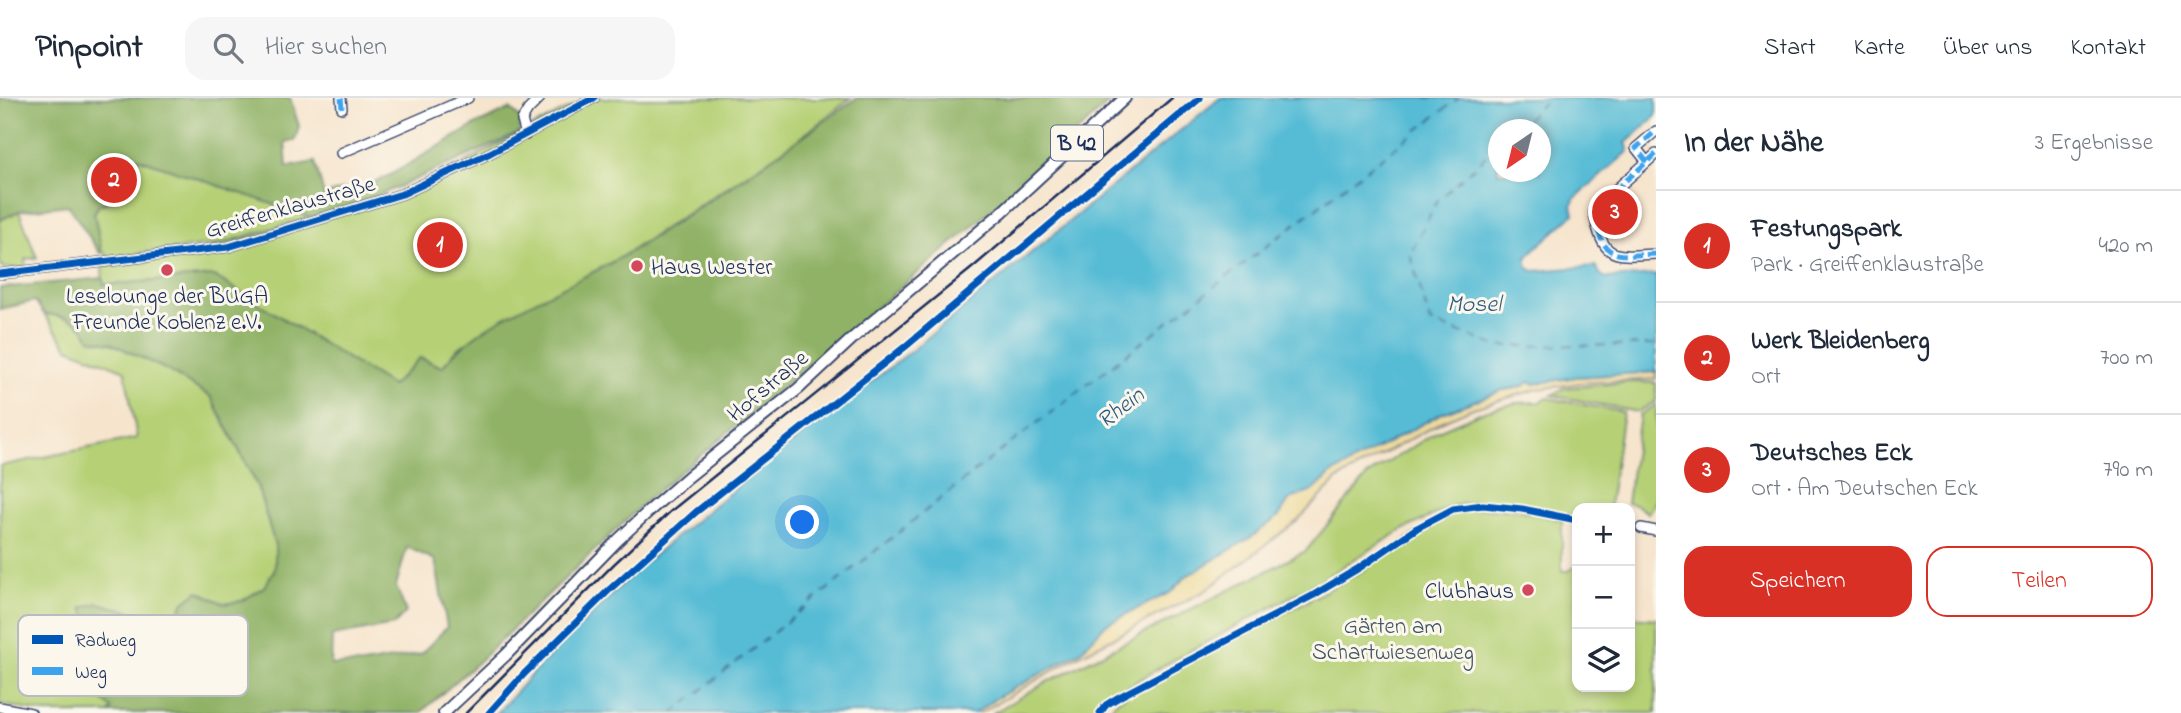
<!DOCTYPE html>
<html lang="de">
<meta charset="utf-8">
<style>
:root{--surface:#fff;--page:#f6f6f7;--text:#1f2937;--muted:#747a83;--line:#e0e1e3;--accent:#d93025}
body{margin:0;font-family:"Indie Flower",sans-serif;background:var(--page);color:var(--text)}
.controls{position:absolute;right:21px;bottom:21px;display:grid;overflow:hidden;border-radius:14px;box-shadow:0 4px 10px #0003}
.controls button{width:63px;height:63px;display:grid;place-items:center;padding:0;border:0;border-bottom:2px solid var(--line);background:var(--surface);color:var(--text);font:35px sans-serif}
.compass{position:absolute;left:1488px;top:21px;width:63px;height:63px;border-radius:50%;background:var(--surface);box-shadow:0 4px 10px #0003;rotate:215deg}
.you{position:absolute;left:803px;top:425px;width:24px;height:24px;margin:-18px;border:5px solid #fff;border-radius:50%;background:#1a73e8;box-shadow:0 0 0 10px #1a73e833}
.badge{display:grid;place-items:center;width:46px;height:46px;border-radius:50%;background:var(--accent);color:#fff;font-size:23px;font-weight:700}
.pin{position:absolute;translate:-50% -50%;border:4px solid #fff;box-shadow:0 2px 7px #0006}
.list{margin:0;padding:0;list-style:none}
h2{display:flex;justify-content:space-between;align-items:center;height:91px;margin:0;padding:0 28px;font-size:30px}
h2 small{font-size:23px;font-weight:400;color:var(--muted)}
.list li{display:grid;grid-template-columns:46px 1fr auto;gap:21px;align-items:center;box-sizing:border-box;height:112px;padding:0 28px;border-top:2px solid var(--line)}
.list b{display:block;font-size:26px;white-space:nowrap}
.list p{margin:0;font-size:23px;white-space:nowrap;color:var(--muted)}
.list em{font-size:23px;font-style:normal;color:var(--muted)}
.actions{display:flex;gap:14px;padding:21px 28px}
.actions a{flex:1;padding:16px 0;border:2px solid var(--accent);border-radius:21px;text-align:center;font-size:24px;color:var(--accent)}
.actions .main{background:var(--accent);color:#fff}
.icon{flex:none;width:38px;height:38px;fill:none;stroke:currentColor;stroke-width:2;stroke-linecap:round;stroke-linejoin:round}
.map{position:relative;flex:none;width:1656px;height:615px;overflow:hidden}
header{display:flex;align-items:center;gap:42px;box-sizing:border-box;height:98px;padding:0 35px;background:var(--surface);border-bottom:2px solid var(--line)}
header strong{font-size:33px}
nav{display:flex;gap:38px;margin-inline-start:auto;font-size:24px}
.search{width:490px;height:63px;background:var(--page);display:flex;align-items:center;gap:18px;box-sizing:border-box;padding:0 24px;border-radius:21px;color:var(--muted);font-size:26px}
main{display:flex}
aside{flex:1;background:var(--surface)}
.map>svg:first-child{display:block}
.green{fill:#b5d075;stroke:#68806a;stroke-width:2}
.forest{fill:#90b266;stroke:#567062;stroke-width:2;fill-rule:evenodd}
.sand{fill:#eeda9e;stroke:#84847e;stroke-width:2}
.water{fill:#57bcd5;stroke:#39769a;stroke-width:2;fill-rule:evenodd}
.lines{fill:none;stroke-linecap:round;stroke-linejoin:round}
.ferry{stroke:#2d5982;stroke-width:2;stroke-dasharray:9 7;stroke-linecap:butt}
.minor-casing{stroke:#3c4a6e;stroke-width:12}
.major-casing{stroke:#3c4a6e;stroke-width:14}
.minor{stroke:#fff;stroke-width:9}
.major{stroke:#fff;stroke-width:10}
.rail{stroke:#1b2f5e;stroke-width:2.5}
.quiet{stroke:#3da3ed;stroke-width:5;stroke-dasharray:10 5;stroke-linecap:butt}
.cycleway-casing{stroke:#fbf7ec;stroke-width:11}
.cycleway{stroke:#0057b8;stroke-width:7}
.poi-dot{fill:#d1495b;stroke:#fbf7ec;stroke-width:2.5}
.labels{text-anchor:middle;stroke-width:6;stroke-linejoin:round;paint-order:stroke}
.shield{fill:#fbf7ec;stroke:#5e6b89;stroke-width:2}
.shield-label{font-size:21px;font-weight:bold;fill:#1b2f5e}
.street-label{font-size:23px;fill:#1b2f5e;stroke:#fbf7ec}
.poi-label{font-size:23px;fill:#1b2f5e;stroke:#fbf7ec;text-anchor:start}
.park-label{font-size:23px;fill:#425764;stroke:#fbf7ec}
.water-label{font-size:24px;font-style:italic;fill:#2d5982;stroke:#fbf7ec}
.key{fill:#fbf7ec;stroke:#b8bbc1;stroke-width:2}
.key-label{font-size:19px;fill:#1b2f5e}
</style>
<header>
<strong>Pinpoint</strong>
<div class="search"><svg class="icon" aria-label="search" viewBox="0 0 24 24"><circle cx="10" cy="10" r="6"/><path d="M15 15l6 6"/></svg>Hier suchen</div>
<nav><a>Start</a><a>Karte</a><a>Über uns</a><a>Kontakt</a></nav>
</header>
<main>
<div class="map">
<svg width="1656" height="615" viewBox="0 0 1656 615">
<rect width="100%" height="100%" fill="#fbf7ec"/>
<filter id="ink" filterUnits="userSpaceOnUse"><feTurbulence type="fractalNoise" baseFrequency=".0143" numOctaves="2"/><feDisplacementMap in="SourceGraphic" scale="14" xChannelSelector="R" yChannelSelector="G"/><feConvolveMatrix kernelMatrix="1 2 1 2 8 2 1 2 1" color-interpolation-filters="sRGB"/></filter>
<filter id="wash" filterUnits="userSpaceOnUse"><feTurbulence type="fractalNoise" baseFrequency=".00686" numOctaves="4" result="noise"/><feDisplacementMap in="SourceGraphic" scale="28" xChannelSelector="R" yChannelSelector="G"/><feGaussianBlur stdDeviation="1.57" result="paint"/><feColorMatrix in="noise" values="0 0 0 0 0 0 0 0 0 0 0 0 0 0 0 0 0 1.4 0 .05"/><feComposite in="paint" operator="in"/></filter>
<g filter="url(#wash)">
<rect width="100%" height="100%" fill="#f6e4cc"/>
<!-- green -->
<path class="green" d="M588,0h263l-63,49 -167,110 -79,42 -84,49 -16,19 -22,-9 -28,28 -178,-110 -111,9 -1,-19 80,-10 220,-61z
M123,58h9l178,61 -91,27 -111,13 -3,-4h-3l-8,-40 5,-8 10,-32z
M19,113l18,47 -12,1 1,9h-23l-3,-6v-42z
M44,216c21,2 36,4 46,25l21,4 54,26 46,28 46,88 18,60v23l-11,19 -22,14 -18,3 -40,-2 -8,16 -40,-5 -38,-10 -16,5c4,10 8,10 16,16 15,10 19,31 20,48l-11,-1 6,38 -4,4h-64l-45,-9v-238l137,-28 -12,-67 -57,-23z
M1633,284l23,1v18l-18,11 -86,-17 12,-7z
M1547,300l76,14 -14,94 7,2h-39v9l-95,-16 -30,5 -53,26 -83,51 -152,82 -60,36 -10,12h-101l52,-30 261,-132 62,-76 70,-44 46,-20 32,-8 25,-1z
M1656,307v96l-8,12 -12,-8 -9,-2 13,-88z
M1480,410l42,3 40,9v51h6l9,-5v121h53v-70l26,2v94h-550l13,-14 194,-101 49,-27 57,-40 34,-18z"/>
<!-- forest -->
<path class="forest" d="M0,0h290l9,28 -4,14 -10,2 2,25 28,-5 9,33 21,-6 1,6 44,-20 87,-51 33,-15 10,9 -1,15 -123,55 -48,19 -38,10 -178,-61h-9c-16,19 -18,21 -8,44l-16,5 -5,8 8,40h-2l-32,-48 -49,6 -19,9z
M857,0h257l-110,101 -139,119 -217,181 -169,162 -59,52h-311l3,-4 -25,-24c10,-10 16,-14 30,-13 0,-17 -4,-38 -19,-48 -8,-6 -12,-6 -16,-16l16,-5 38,10 40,5 8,-16 14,-11 26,13 18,-3 22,-14 11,-18v-24l-18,-60 -46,-88 -46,-28 -54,-26 -21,-4c-10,-21 -25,-23 -46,-25l-9,-13 -35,8v-21l103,-10 1,7 110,-9 178,110 28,-28 22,9c44,-53 123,-76 181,-111 80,-49 157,-103 234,-158zM407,449l28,13 12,67 -26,27 -58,10 -32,1 1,-29 62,-11 12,-13 -10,-26z"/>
<!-- sand -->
<path class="sand" d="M1656,274v7l-75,4 -43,6 -65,19 -30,13 -105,58 -42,43 -91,69 -125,64 -100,58h-5l18,-13 88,-49 25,-27 65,-32 14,-15 65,-39 29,-22 11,-17 23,-8 18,-17 109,-60 63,-24 19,-3 7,-5 5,2 42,-7z"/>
<!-- water -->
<path class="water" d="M1220,0h436v18l-30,27 3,8 -55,48 -2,7 2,8 -46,41 -2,6 3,7 5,3 62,-5 4,8 6,4 50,-3v97l-80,5 -42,7 -5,-2 -7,5 -19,3 -63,24 -109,60 -18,17 -23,8 -11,17 -29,22 -65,39 -14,15 -65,32 -25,27 -88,49 -18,13h-478l36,-40 110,-109 113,-93 154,-119zM1498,32h42v42h-42z"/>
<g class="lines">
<!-- ferry -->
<path class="ferry" d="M1515,32l34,-32
M1498,47l-61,56 -27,53 20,68 67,24 159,-1
M673,615l311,-249 475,-366"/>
</g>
</g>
<g filter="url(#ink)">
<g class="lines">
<defs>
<path id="minor" d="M341,0l1,10
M526,37l-4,-15 6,-10 12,-12
M341,55l127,-55
M1656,56l-59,52 -3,7c9,48 20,43 62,41
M1647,64l-11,-14 20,-17
M0,176l228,-27 174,-53 88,-41 104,-55
M1641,430l15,3
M0,609l31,6"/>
<path id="major" d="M444,615l62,-58 112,-115 31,-29 39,-34 110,-88 56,-52 147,-124 124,-115"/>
</defs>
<!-- minor casing -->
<use href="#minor" class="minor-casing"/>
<!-- major casing -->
<use href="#major" class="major-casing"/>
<!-- minor -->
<use href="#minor" class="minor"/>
<!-- major -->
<use href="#major" class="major"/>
<!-- rail -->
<path class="rail" d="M466,615l148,-149 57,-53 301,-243 200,-170"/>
<!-- quiet -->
<path class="quiet" d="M341,0l1,10
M1656,56l-59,52 -3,7c9,48 20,43 62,41
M1647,64l-11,-14 20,-17"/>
<defs>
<path id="cycleway" d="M0,176l228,-27 174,-53 88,-41 104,-55
M489,615l35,-39 86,-85 86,-77 210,-166 294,-248
M1100,615l6,-8 13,-8 193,-101 47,-28 58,-40 36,-19 30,-4 39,4 55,11"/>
</defs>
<!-- cycleway casing -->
<use href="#cycleway" class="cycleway-casing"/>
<!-- cycleway -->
<use href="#cycleway" class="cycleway"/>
</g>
</g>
<!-- markers -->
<g class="poi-dot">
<circle cx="637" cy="168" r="7"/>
<circle cx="167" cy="172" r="7"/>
<circle cx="1528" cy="492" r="7"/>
</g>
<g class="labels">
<!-- shield labels -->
<rect class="shield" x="1051" y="27.5" width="52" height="35" rx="5"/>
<g class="shield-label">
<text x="1077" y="52">B 42</text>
</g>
<!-- street labels -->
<g class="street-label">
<text transform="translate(290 108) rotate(-16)" y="8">Greiffenklaustraße</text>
<text transform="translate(767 287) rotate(-40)" y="8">Hofstraße</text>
</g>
<!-- poi labels -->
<g class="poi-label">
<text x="651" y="176">Haus Wester</text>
<text x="167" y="205" text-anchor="middle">Leselounge der BUGA<tspan x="167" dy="26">Freunde Koblenz e.V.</tspan></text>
<text x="1514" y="500" text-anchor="end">Clubhaus</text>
</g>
<!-- park labels -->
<g class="park-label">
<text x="1393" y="535">Gärten am<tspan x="1393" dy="26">Schartwiesenweg</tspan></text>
</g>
<!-- water labels -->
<g class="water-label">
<text x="1474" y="213">Mosel</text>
<text transform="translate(1120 309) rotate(-37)" y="8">Rhein</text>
</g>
</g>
<!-- legend -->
<rect x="18" y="517" width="230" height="81" rx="10" class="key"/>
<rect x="32" y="537" width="31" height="9" fill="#0057b8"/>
<rect x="32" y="569" width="31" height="8" fill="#3da3ed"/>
<g class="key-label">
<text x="75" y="548">Radweg</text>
<text x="75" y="580">Weg</text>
</g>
</svg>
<div class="controls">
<button>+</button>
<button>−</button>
<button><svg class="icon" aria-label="layers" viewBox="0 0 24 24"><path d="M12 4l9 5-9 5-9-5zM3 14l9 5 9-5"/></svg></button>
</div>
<svg class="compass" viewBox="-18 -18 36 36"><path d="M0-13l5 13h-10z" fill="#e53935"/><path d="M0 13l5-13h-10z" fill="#747a83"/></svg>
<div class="you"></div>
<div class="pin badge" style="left:440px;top:147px">1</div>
<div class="pin badge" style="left:114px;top:82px">2</div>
<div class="pin badge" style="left:1615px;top:114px">3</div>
</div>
<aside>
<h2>In der Nähe<small>3 Ergebnisse</small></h2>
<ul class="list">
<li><span class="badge">1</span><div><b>Festungspark</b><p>Park · Greiffenklaustraße</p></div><em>420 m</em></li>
<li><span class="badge">2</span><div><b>Werk Bleidenberg</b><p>Ort</p></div><em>700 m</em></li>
<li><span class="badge">3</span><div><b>Deutsches Eck</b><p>Ort · Am Deutschen Eck</p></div><em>790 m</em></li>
</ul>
<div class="actions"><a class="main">Speichern</a><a>Teilen</a></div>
</aside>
</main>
